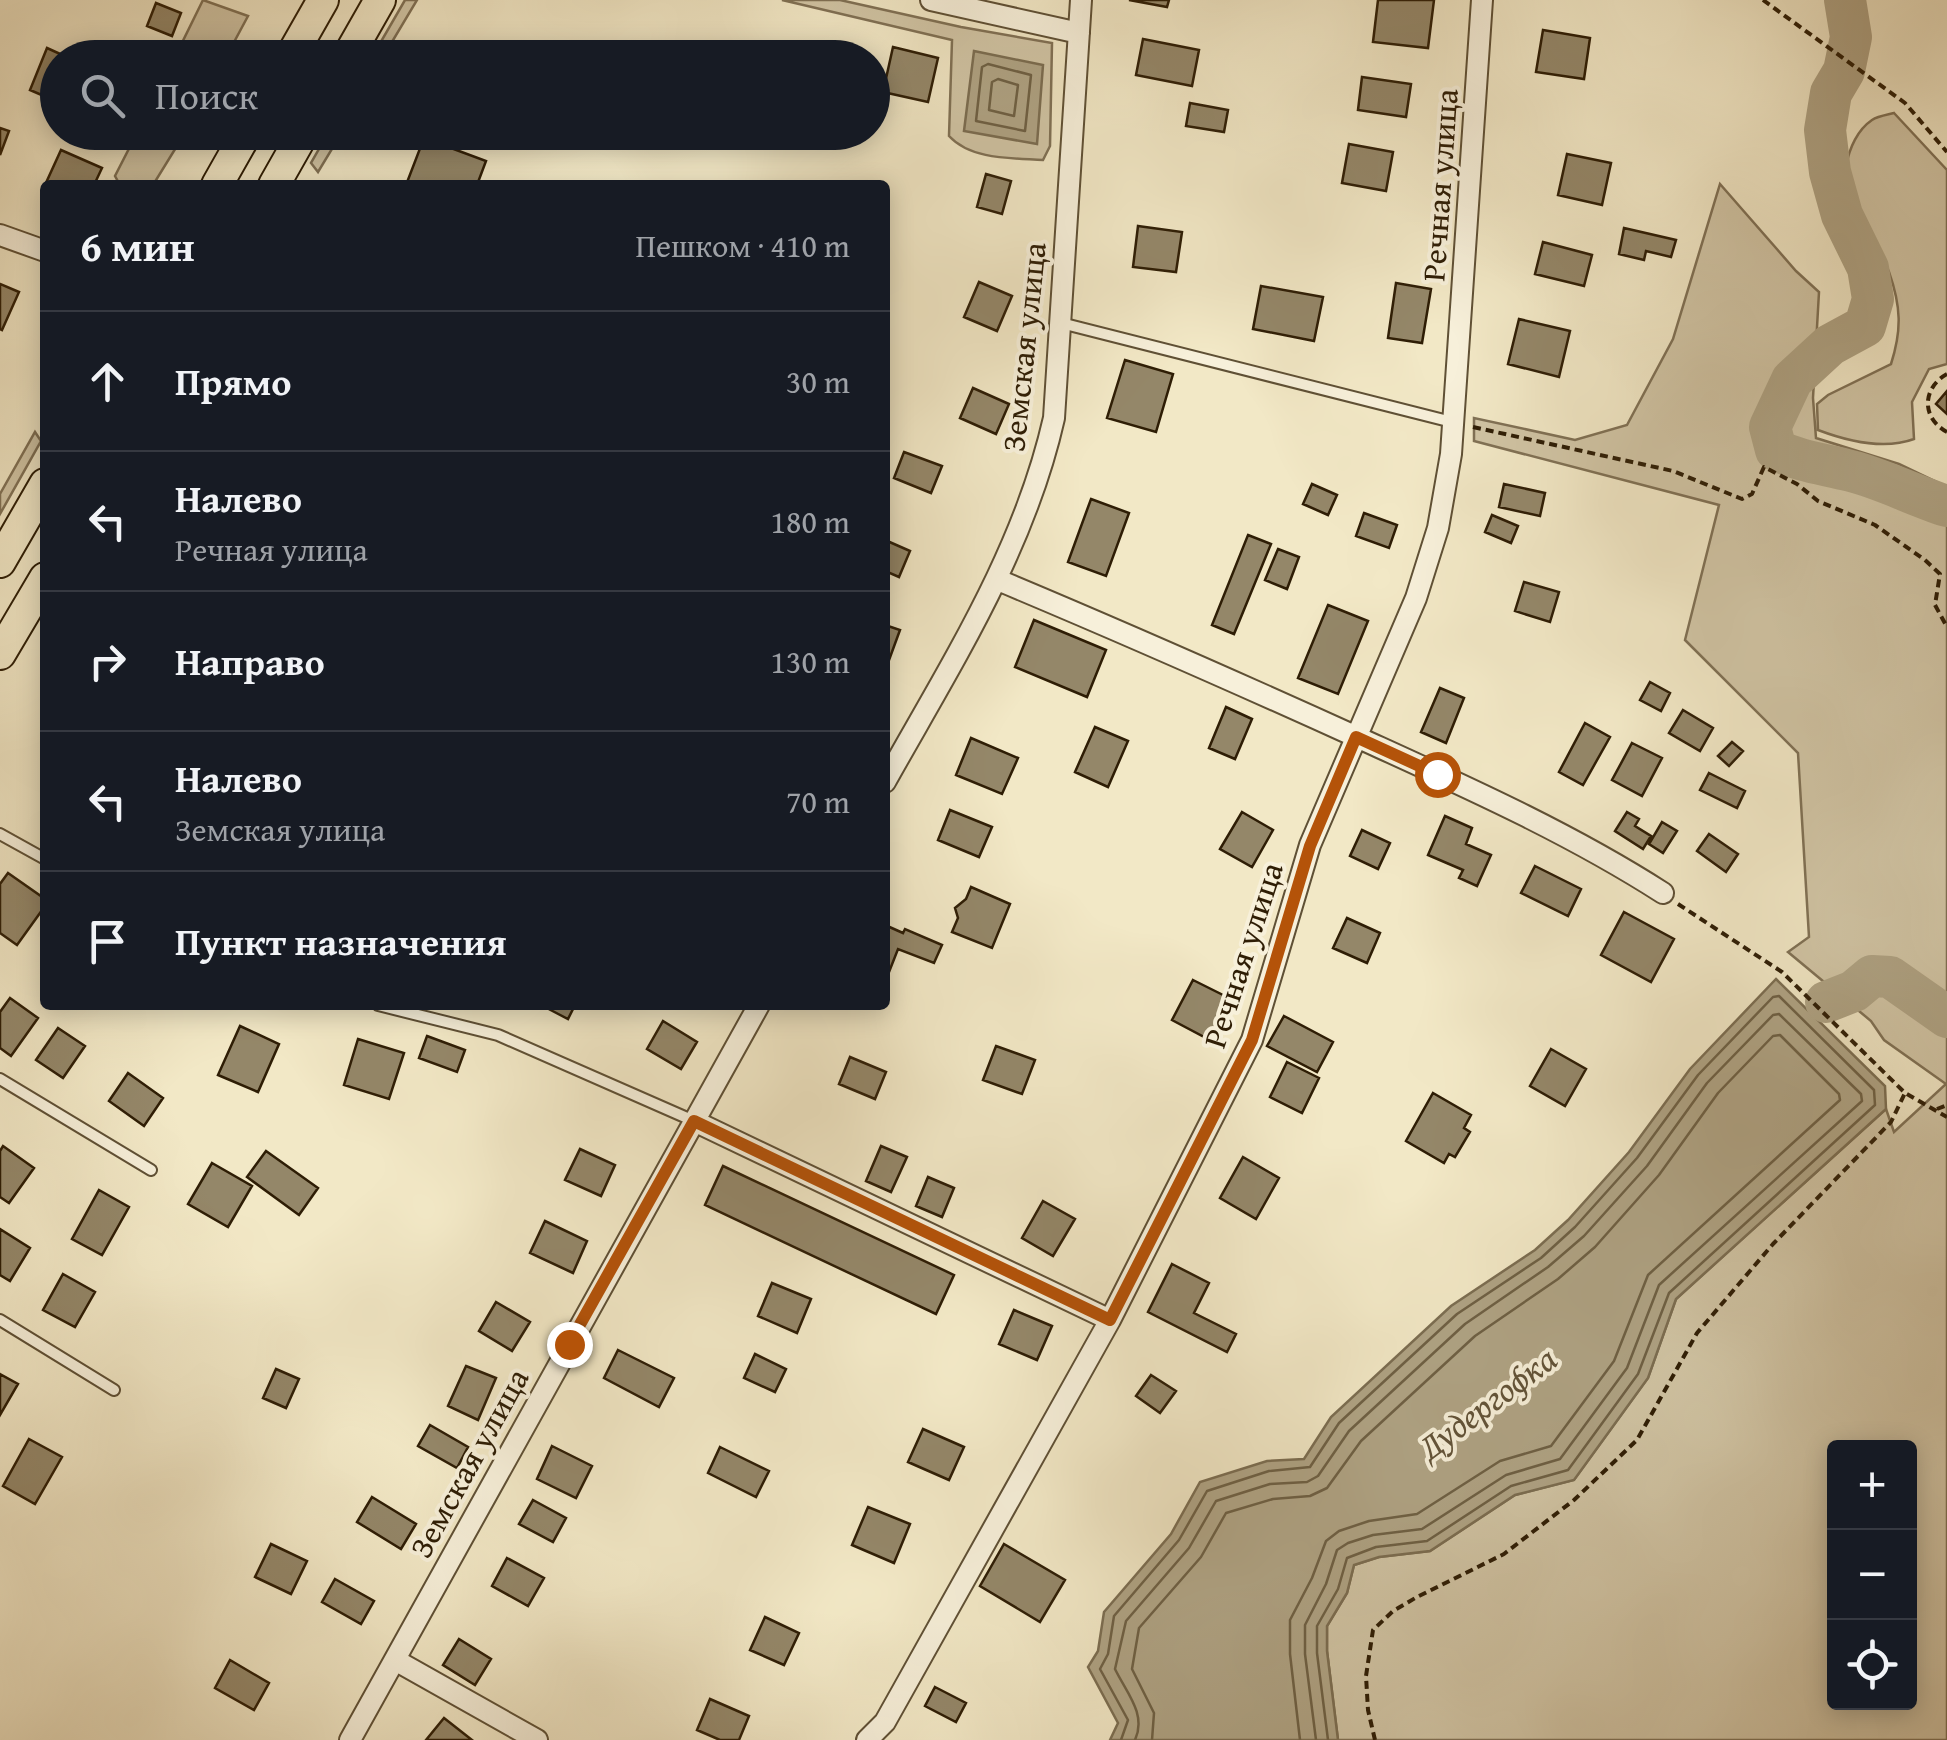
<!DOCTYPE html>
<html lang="ru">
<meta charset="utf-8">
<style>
:root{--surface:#171b24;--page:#242831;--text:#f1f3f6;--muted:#9ea1a6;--line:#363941}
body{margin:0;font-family:"Gentium Book Plus",serif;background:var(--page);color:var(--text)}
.controls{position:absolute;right:30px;bottom:30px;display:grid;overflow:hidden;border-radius:10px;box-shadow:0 5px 25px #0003}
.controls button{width:90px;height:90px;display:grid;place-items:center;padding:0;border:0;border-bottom:2px solid var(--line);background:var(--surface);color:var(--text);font:50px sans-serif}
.stop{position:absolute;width:30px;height:30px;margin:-22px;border:8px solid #b45309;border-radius:50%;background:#fff}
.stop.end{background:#b45309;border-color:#fff;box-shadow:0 2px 10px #0008}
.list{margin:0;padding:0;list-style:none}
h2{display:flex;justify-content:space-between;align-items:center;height:130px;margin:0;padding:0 40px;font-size:42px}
h2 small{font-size:32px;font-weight:400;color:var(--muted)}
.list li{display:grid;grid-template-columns:65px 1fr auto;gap:30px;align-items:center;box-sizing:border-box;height:140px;padding:0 40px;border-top:2px solid var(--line)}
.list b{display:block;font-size:38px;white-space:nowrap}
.list p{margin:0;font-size:32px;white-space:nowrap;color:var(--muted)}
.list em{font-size:32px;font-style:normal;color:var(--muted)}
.icon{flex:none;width:55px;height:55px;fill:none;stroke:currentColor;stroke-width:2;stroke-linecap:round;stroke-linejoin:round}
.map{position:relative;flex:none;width:1947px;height:1740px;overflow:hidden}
.search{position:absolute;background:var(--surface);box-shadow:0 5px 25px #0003;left:40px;top:40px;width:850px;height:110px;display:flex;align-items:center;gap:25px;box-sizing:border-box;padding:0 35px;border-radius:55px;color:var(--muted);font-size:38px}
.panel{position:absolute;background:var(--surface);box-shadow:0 5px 25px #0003;left:40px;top:180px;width:850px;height:830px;border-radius:10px}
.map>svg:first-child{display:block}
.green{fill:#d1c5a5;stroke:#807155;stroke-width:2.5;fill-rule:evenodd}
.water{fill:#afa384;stroke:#7b6d51;stroke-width:2.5}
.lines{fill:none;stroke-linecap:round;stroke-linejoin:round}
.shore{stroke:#6e6044;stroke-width:2.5}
.river{stroke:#afa384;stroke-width:42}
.building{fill:#948769;stroke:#2e1d05;stroke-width:2.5}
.service-casing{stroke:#5f5035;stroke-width:14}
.minor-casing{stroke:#5f5035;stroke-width:24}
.primary-casing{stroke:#2e1d05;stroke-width:34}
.path{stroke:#2e1d05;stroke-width:4;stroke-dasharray:8 5;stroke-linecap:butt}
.service{stroke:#f7f0da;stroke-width:10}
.minor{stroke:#f7f0da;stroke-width:20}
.primary{stroke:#f2e8c6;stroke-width:30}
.route{stroke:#b45309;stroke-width:12}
.labels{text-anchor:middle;stroke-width:8;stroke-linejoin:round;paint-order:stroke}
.street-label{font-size:32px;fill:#2e1d05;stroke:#f7f0da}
.water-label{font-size:35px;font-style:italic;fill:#625338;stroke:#f7f0da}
</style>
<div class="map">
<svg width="1947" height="1740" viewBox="0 0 1947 1740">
<rect width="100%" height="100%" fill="#f2e8c6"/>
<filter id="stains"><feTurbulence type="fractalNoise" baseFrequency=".002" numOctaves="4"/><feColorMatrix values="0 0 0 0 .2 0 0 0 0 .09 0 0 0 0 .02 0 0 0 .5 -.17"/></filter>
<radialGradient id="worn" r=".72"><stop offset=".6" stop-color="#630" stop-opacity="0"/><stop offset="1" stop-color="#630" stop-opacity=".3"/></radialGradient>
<!-- green -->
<path class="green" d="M203,0l45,16 -22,41h-51z
M405,0h12l-31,52 -7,-7z
M782,0h58l121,27 91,16 -2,103 -7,14c-31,-2 -72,0 -94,-24l3,-96z
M1894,113l53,57v194l-18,5 -17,33 2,37c-30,11 -67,2 -96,-9l-1,-26 11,-9 63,-31c11,-34 10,-58 -2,-92 -7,-20 -24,-34 -35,-52 -17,-29 -10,-81 18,-100 6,-4 14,-5 22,-7z
M137,133h48l-32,52h-33l-5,-9z
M327,135l11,4 -20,33 -7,-9z
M1720,184l76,87 23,21 -6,106 3,40 83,26 48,23v1253h-609l-11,-89v-25l20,-33 7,-28 25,-8 51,-6 85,-56 59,-15 74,-102 28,-79 210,-190 8,23 52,-48 -62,-44 -13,-19 -83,-69 21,-15 -11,-184 -113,-113 34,-135 -245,-64v-23l101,22 52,-15 46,-86zM1834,1448h76v254h-76z
M35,432l6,9 -41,73v-20z"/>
<!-- water -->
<path class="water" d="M974,51l69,14 -6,79 -73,-13z
M1776,979l109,107 1,23 -210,190 -28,79 -74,102 -59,15 -85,56 -51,6 -25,8 -7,28 -20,33v25l11,89h-228l8,-17 -30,-56 10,-16 6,-39 67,-78 29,-52 67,-21 37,-2 27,-42 120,-111 84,-56 33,-30 61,-68 61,-83z"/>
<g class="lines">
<!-- shore -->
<path class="shore" d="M988,64l43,11 -6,56 -49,-10 6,-54z
M998,79l20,6 -4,31 -25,-6 3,-28z
M1121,1740l7,-20 -28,-51 8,-15 6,-38 65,-76 28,-49 62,-20 41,-4 29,-44 118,-109 84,-56 34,-31 62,-69 61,-83 75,-78 6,-1 95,94 1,15 -206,188 -31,81 -70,96 -57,16 -84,55 -51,6 -29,11 -9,31 -21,37v27l11,87
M1135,1740c12,-26 -9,-48 -20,-71l11,-48 63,-73 27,-47 54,-17 37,-2 11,-6 31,-45 116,-107 83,-57 36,-31 63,-70 60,-83 66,-68 6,-1 82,80 1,7 -203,184 -32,83 -67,91 -54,16 -84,54 -49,6 -25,8 -11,7 -11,34 -21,41v29l11,86
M1152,1740l2,-27 -22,-44 7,-41 62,-71 25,-44 47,-14 37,-3 17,-8 34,-47 114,-105 83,-57 37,-32 64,-72 59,-82 55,-57 7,-1 59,59 1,6 -192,175 -34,86 -63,85 -51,15 -83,53 -48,7 -30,10 -13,10 -14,37 -22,42v34l10,86"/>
<!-- river -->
<path class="river" d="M1845,0l6,37 -7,34 -13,22 -6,37 5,42 12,43 26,53 5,31 -8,27 -35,19 -38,35 -22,47 6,23c25,12 48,14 75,21 32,8 64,25 96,35
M1826,1002l28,-11 18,-15 18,1 57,40"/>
</g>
<!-- building -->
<path class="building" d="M1129,0h40l-2,7z
M1378,0h56l-6,48 -55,-6z
M156,3l25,10 -9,23 -25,-10z
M1543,30l47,8 -6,41 -48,-7z
M1143,39l56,11 -7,36 -56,-11z
M893,47l45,11 -10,44 -45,-10z
M47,48l22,10h-11v44l-28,-12z
M1362,77l49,7 -5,33 -48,-7z
M1190,103l38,7 -4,22 -38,-6z
M0,128l9,3 -9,24z
M424,138l62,23 -9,24h-71z
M1349,144l44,8 -7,39 -44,-8z
M61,150l41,18 -8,17h-49z
M1567,154l44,9 -9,42 -44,-10z
M986,174l25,7 -9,33 -25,-7z
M1138,226l44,6 -6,40 -43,-5z
M1624,228l52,12 -5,17 -25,-6 -2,9 -25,-6z
M1543,242l49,13 -8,31 -49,-12z
M979,282l33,14 -15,35 -33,-14z
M1396,283l35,6 -9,54 -34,-5z
M0,284l19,8 -17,38 -2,-1z
M1261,286l62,11 -9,44 -61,-12z
M1519,319l51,12 -11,46 -51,-13z
M1125,360l48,14 -17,58 -49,-14z
M973,388l36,16 -13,30 -36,-16z
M1947,391v23l-11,-10z
M904,452l38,14 -11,27 -37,-15z
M1312,484l25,11 -9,20 -25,-11z
M1504,484l41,9 -5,23 -41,-9z
M1091,499l38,14 -23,63 -38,-14z
M1364,513l33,12 -8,23 -33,-12z
M1492,515l26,11 -7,17 -26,-11z
M1248,535l23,9 -37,90 -22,-9z
M885,540l25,11 -11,26 -14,-6z
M1278,549l21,8 -12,32 -22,-9z
M1524,582l35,10 -9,30 -35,-11z
M1328,605l40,16 -30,73 -40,-16z
M1034,620l72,30 -19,47 -72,-30z
M885,625l15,5 -15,41z
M1650,682l20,11 -9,18 -21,-11z
M1440,688l24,10 -18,45 -25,-11z
M1226,707l26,12 -17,40 -26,-11z
M1683,710l30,18 -13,23 -31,-18z
M1585,723l25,14 -27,48 -24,-13z
M1095,727l33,14 -20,46 -33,-15z
M971,738l47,20 -16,36 -46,-19z
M1732,742l11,9 -14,15 -11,-10z
M1632,743l30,15 -20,38 -30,-16z
M1709,773l36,18 -8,17 -37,-18z
M950,810l42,17 -13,30 -41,-17z
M1242,812l31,18 -21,37 -32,-18z
M1627,812l12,7 -4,7 16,10 -8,13 -28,-18z
M1445,816l27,12 -6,16 25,11 -14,31 -18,-8 4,-8 -35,-15z
M1662,822l15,9 -14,22 -14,-9z
M1362,830l28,13 -12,26 -28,-13z
M1709,834l29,20 -12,18 -29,-21z
M1535,866l46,23 -13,27 -47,-23z
M8,873l37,26v7l-28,39 -17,-12v-49z
M971,887l39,17 -18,44 -40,-16 6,-14 -3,-10 11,-9z
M1624,912l50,27 -23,43 -50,-27z
M1347,918l33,15 -13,30 -34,-15z
M885,925l18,8 2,-4 37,16 -8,18 -36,-14 -9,23 -4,-2z
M1193,980l36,18 -21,41 -36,-19z
M10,998l28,20 -27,38 -11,-8v-36z
M541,1005h34l-7,14z
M1284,1016l49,26 -16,30 -50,-26z
M663,1021l34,21 -16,27 -34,-20z
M240,1026l39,18 -21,48 -40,-17z
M58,1028l27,18 -22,32 -27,-18z
M427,1036l38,14 -8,22 -38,-14z
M358,1039l46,14 -15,46 -45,-14z
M996,1046l39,14 -13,34 -39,-14z
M1551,1049l35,20 -21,37 -35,-20z
M850,1057l36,15 -11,27 -36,-15z
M1287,1062l32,16 -17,35 -32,-16z
M128,1073l35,25 -19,28 -35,-25z
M1433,1093l38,22 -7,13 6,4 -15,25 -6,-3 -5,9 -38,-22z
M3,1146l31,22 -25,35 -9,-6v-46z
M881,1146l26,11 -16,35 -25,-11z
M580,1149l35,16 -14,31 -36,-16z
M266,1151l52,37 -19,27 -52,-38z
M1243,1157l36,21 -23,41 -36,-21z
M212,1163l40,23 -24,41 -40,-23z
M723,1166l231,109 -18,39 -231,-109z
M928,1177l26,11 -12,29 -26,-11z
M99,1190l30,17 -27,48 -30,-16z
M1043,1201l32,18 -22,37 -31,-18z
M545,1221l42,20 -14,32 -43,-20z
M0,1229l30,19 -20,33 -10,-6z
M1172,1264l37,19 -15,30 42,21 -9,18 -79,-40z
M63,1274l32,18 -20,35 -32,-17z
M772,1283l39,16 -14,34 -39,-17z
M496,1302l34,20 -18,29 -33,-20z
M1014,1310l38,16 -15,34 -38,-16z
M618,1350l56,28 -15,29 -55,-29z
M755,1354l31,15 -11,23 -31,-14z
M466,1366l30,12 -18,42 -30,-14z
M276,1369l23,10 -13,29 -23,-10z
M0,1374l18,10 -18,31z
M1151,1375l25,16 -16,22 -24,-17z
M430,1425l38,22 -11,21 -39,-22z
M923,1429l41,18 -15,33 -41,-18z
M29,1439l33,18 -27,47 -32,-18z
M552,1446l40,20 -16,32 -39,-19z
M720,1447l49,24 -13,26 -48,-24z
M372,1497l44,27 -15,25 -44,-27z
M533,1500l33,18 -13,24 -34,-18z
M868,1507l42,17 -16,39 -42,-18z
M271,1544l36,17 -16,33 -36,-17z
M1004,1544l61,36 -25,42 -60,-36z
M507,1558l37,20 -16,28 -36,-20z
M335,1579l39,22 -13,23 -39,-22z
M765,1617l34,16 -15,32 -34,-15z
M459,1639l32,20 -16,26 -32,-20z
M230,1660l39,23 -15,27 -39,-22z
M935,1687l31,16 -10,19 -31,-16z
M710,1699l39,17 -10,24h-19l-23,-10z
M444,1718l28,22h-46z"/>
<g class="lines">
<defs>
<path id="service" d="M1061,323l391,99
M0,834l45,25
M378,1005l120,30 196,86
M0,1079l151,91
M0,1320l114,70"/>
<path id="minor" d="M931,0l148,33
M0,235l45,16
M998,580c122,51 242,104 361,158 103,47 209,94 304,155
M885,782c66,-118 139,-231 169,-364l27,-418
M694,1121l416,199
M395,1660l142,80
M350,1740l409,-735
M867,1740l18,-18 225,-402 142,-280 58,-195 106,-247 22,-70 13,-74 31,-454"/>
<path id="primary" d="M290,58l33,-58
M347,58l33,-58
M217,185l30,-53
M274,185l30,-53
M0,562l45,-78
M0,654l45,-76"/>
</defs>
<!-- service casing -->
<use href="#service" class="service-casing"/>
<!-- minor casing -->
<use href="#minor" class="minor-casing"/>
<!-- primary casing -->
<use href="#primary" class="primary-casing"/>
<!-- path -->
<path class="path" d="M1763,0l142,103 42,49
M1947,374c-25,14 -26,44 0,58
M1473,427l200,44 69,28 10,-5 12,-27 33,17 21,17 57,24 50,35 15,14 -5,31 12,22
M1678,904l104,68 123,121 42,24
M1937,1109l10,-4
M1375,1740l-7,-30 -2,-34 7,-46 20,-19 24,-14 87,-43 70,-54 63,-60 60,-107 76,-89 118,-122 14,-29"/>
<!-- service -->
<use href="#service" class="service"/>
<!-- minor -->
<use href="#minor" class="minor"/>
<!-- primary -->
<use href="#primary" class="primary"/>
</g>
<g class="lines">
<!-- route -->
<path class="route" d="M569,1344l125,-223 416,199 142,-280 58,-194 46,-109 81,37"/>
</g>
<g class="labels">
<!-- street labels -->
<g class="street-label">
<text transform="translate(1440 185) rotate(-86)" y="11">Речная улица</text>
<text transform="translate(1024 347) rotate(-84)" y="11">Земская улица</text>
<text transform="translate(1243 955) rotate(-72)" y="11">Речная улица</text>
<text transform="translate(469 1463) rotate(-61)" y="11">Земская улица</text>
</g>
<!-- water labels -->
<g class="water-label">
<text transform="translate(1487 1403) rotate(-37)" y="12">Дудергофка</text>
</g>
</g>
<rect width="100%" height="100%" filter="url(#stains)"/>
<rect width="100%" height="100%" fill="url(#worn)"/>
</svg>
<div class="controls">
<button>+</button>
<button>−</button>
<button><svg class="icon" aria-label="locate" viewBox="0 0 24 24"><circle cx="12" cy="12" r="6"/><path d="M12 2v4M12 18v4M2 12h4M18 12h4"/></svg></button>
</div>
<div class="stop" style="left:1437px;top:774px"></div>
<div class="stop end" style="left:569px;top:1344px"></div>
<div class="search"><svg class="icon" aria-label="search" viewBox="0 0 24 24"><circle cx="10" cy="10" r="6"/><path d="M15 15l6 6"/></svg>Поиск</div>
<section class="panel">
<h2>6 мин<small>Пешком · 410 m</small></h2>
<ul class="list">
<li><svg class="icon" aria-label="ahead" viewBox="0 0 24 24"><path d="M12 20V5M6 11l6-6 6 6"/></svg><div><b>Прямо</b></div><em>30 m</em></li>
<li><svg class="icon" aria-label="left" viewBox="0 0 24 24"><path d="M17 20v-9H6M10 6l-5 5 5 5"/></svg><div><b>Налево</b><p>Речная улица</p></div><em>180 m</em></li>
<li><svg class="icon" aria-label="right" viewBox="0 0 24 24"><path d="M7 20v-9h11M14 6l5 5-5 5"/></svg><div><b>Направо</b></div><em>130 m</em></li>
<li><svg class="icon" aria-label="left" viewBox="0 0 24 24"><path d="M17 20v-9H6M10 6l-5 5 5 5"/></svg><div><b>Налево</b><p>Земская улица</p></div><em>70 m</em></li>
<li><svg class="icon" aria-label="arrive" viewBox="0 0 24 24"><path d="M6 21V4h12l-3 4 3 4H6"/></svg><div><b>Пункт назначения</b></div></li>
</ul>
</section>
</div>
